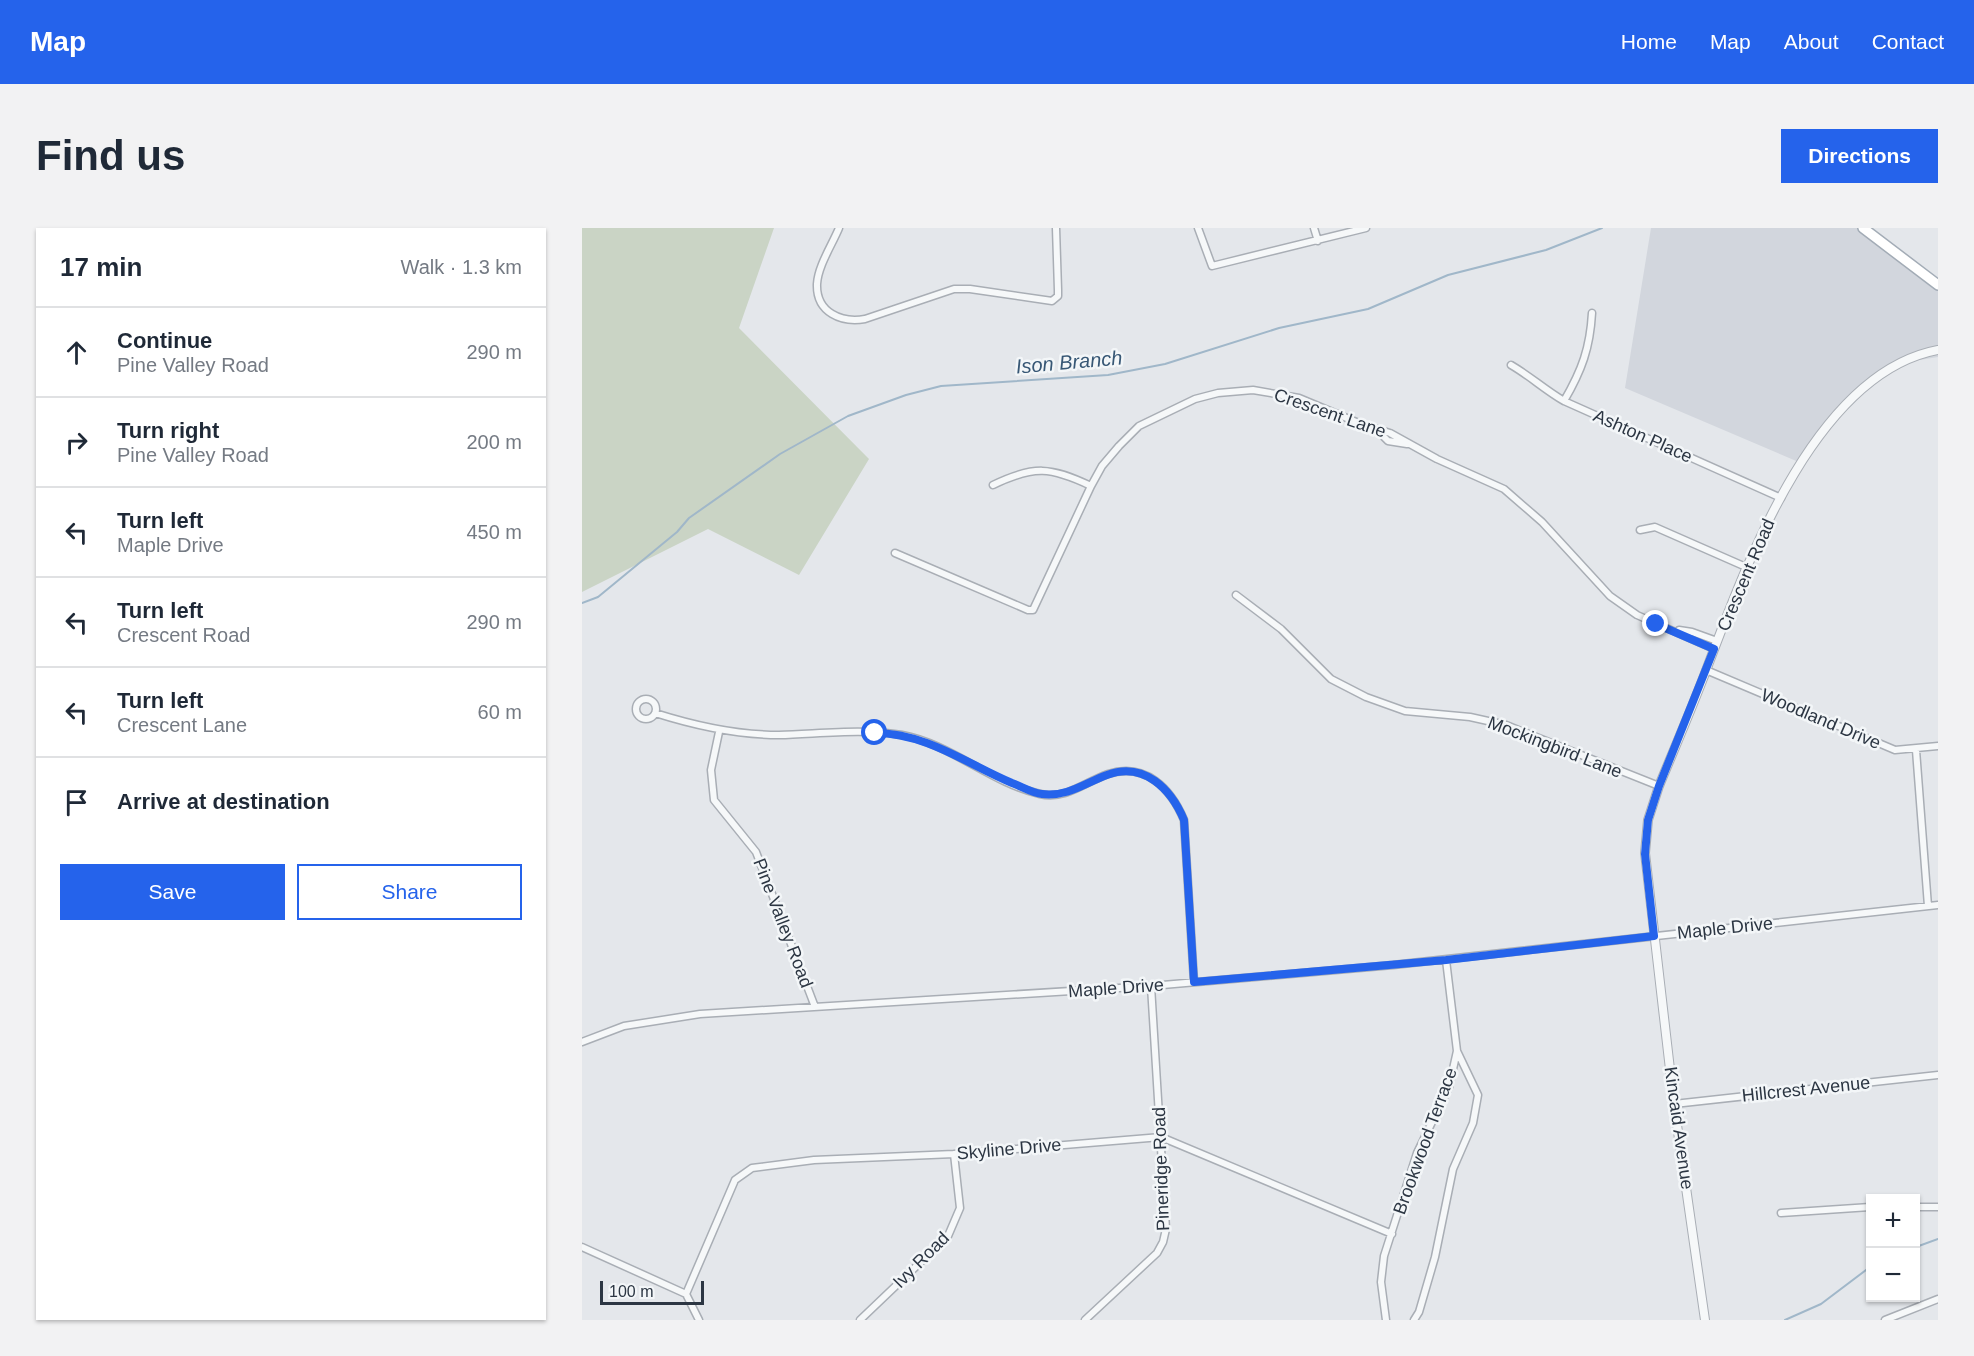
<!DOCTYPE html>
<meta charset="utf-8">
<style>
:root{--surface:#fff;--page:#f2f2f3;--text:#1f2937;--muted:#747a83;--line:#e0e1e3;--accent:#2563eb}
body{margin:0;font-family:Helvetica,sans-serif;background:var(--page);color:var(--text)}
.controls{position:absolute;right:18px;bottom:18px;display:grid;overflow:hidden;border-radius:0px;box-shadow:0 2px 4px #0004}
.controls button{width:54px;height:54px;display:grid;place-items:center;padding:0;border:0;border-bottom:2px solid var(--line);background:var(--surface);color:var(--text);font:30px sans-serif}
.scale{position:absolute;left:18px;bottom:15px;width:104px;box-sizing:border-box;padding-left:6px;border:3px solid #2c3643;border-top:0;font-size:16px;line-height:21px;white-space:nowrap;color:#2c3643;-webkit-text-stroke:4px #f3f6f8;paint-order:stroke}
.stop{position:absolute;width:18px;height:18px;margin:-14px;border:4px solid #2563eb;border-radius:50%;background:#fff}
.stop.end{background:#2563eb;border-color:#fff;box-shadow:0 2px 6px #0008}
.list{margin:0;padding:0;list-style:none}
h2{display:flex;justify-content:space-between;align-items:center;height:78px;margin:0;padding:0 24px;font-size:26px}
h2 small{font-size:20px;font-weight:400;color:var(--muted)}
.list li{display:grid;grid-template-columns:39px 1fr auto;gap:18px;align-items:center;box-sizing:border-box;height:90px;padding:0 24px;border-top:2px solid var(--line)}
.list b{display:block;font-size:22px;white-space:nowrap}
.list p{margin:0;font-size:20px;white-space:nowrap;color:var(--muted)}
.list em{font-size:20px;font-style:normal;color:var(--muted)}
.actions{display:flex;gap:12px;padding:18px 24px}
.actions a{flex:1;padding:14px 0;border:2px solid var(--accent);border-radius:0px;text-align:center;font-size:21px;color:var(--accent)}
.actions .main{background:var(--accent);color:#fff}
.icon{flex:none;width:33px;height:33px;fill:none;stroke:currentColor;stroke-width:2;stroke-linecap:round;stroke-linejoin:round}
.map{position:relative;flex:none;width:1356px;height:1092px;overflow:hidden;border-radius:0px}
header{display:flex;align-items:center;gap:36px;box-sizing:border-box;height:84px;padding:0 30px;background:var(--accent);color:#fff}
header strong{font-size:28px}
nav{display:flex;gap:33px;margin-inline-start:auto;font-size:21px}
.intro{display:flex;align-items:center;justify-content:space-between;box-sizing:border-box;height:144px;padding:0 36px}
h1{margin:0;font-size:42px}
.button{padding:15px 27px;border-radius:0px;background:var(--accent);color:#fff;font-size:21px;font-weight:700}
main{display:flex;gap:36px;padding:0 36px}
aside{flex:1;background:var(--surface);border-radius:0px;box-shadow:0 2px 4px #0004}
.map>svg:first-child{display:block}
.built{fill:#d2d6dd}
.green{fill:#cad4c5}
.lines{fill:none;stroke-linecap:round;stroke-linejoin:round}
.stream{stroke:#a0b7c9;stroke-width:2}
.minor-casing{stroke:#a9aeb5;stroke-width:9}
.tertiary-casing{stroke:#a9aeb5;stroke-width:10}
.primary-casing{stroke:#a3acb6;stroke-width:12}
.minor{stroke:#f6f8f9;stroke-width:6}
.tertiary{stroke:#f6f8f9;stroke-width:8}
.primary{stroke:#fff;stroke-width:9}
.route{stroke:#2563eb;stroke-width:8}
.labels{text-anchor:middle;stroke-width:5;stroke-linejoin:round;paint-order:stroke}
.street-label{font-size:18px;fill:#2c3643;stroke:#f3f6f8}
.water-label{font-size:20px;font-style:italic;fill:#375775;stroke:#f3f6f8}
</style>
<header>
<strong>Map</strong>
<nav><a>Home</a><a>Map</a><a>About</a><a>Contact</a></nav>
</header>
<div class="intro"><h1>Find us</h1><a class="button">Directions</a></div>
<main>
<aside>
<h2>17 min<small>Walk · 1.3 km</small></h2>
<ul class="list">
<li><svg class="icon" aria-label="ahead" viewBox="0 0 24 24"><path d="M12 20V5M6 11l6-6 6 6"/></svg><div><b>Continue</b><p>Pine Valley Road</p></div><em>290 m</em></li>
<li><svg class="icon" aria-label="right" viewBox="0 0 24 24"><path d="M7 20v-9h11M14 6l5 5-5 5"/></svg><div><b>Turn right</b><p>Pine Valley Road</p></div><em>200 m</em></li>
<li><svg class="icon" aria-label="left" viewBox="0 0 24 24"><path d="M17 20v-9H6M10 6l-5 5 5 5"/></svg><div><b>Turn left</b><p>Maple Drive</p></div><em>450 m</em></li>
<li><svg class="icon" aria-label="left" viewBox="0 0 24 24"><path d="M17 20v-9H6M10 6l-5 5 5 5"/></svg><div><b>Turn left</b><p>Crescent Road</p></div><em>290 m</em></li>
<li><svg class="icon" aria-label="left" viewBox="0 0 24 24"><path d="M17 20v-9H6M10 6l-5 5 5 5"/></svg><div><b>Turn left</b><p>Crescent Lane</p></div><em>60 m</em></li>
<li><svg class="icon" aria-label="arrive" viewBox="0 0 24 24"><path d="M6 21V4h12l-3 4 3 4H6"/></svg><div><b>Arrive at destination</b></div></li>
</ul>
<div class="actions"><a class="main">Save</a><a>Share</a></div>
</aside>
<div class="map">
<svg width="1356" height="1092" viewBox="0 0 1356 1092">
<rect width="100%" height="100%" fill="#e4e7eb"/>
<!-- built -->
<path class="built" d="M1069,0h214l73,56v73l-37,6 -53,41 -47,59 -176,-75z"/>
<!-- green -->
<path class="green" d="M0,0h192l-35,100 130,131 -70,116 -91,-46 -126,63z"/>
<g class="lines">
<!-- stream -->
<path class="stream" d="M0,375l16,-6 79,-65 12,-14 91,-64 68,-38 58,-21 35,-9 167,-11 57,-11 114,-36 89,-19 80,-34 98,-25 56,-22
M1334,1019l22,-8
M1203,1092l36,-16 49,-37"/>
<defs>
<path id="minor" d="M257,0c-7,17 -21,38 -22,56 -1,29 25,39 48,35l89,-30h16l82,12 6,-5v-6l-2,-62
M616,0l14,38 154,-38
M732,0l4,13
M929,137c19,11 34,25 53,36l217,97
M982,173c18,-31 26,-53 28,-88
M795,202l11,11 19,3
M411,257c41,-20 58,-18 98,1
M1058,302l15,-3 91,40
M313,325l133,57h5l58,-124 11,-20 17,-20 20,-20 56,-27 23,-6 35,-3 46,8 62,26 29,9 47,26 67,30 38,33 68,74 27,19 77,34
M654,367l45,34 50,50 35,18 39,14 65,6 36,8 153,61
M1097,402l13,2 25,9
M1124,442l189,80 43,-4
M54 481a10 10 0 1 1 20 0a10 10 0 1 1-20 0Z
M73,485c41,13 81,22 124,22 40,-1 83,-7 123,0 49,9 89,48 138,59 26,6 45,-12 68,-20 38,-12 63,15 76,46l10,162
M137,504l-8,38 3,30 42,52 59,155
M1334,522l12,156
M0,814l42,-16 76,-12 451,-28 242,-21 545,-60
M1092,876l264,-29
M1334,979h22
M1199,985l89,-6
M0,1019l104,47
M104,1066l49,-114 17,-12 62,-8 140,-6 207,-17 231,97
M104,1066l13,26
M278,1092l88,-84 12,-28 -6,-54
M503,1092l72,-67 6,-11 3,-13 -15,-243
M804,1092l-5,-38 3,-26 33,-103 32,-66 8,-36 -11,-91
M832,1092l5,-8 16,-55 18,-88 20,-46 5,-28 -21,-44
M1303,1092l53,-21"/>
<path id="tertiary" d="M1123,1092l-31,-216 -29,-251 3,-33 11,-34c16,-39 33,-78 48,-118 39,-103 108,-295 231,-318"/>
<path id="primary" d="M1281,0l75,57"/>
</defs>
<!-- minor casing -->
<use href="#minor" class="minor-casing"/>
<!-- tertiary casing -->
<use href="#tertiary" class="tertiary-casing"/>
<!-- primary casing -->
<use href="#primary" class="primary-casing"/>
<!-- minor -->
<use href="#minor" class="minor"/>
<!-- tertiary -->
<use href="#tertiary" class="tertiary"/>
<!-- primary -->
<use href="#primary" class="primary"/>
</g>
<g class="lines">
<!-- route -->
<path class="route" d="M293,505c51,0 92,31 137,50 9,3 20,10 30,11 26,3 43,-11 65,-19 37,-14 64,14 77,45l10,162 252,-22 208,-24 -9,-82 3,-34 11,-34 55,-137 -58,-25"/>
</g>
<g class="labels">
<!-- street labels -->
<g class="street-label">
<text transform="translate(748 185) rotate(19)" y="6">Crescent Lane</text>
<text transform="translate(1061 208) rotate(24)" y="6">Ashton Place</text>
<text transform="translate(1164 347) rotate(-67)" y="6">Crescent Road</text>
<text transform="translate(1239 491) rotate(23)" y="6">Woodland Drive</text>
<text transform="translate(973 519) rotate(21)" y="6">Mockingbird Lane</text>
<text transform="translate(201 695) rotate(69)" y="6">Pine Valley Road</text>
<text transform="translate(1143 700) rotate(-6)" y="6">Maple Drive</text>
<text transform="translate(534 760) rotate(-4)" y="6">Maple Drive</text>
<text transform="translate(1224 861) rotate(-6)" y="6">Hillcrest Avenue</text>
<text transform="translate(1097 900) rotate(82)" y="6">Kincaid Avenue</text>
<text transform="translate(843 913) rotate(-70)" y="6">Brookwood Terrace</text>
<text transform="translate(427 921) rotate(-5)" y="6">Skyline Drive</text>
<text transform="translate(579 941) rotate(-92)" y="6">Pineridge Road</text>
<text transform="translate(339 1032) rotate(-45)" y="6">Ivy Road</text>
</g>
<!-- water labels -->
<g class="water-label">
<text transform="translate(487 134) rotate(-5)" y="7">Ison Branch</text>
</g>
</g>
</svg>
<div class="controls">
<button>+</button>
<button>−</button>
</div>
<div class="scale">100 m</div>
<div class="stop" style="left:293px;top:505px"></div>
<div class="stop end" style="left:1074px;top:396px"></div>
</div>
</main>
